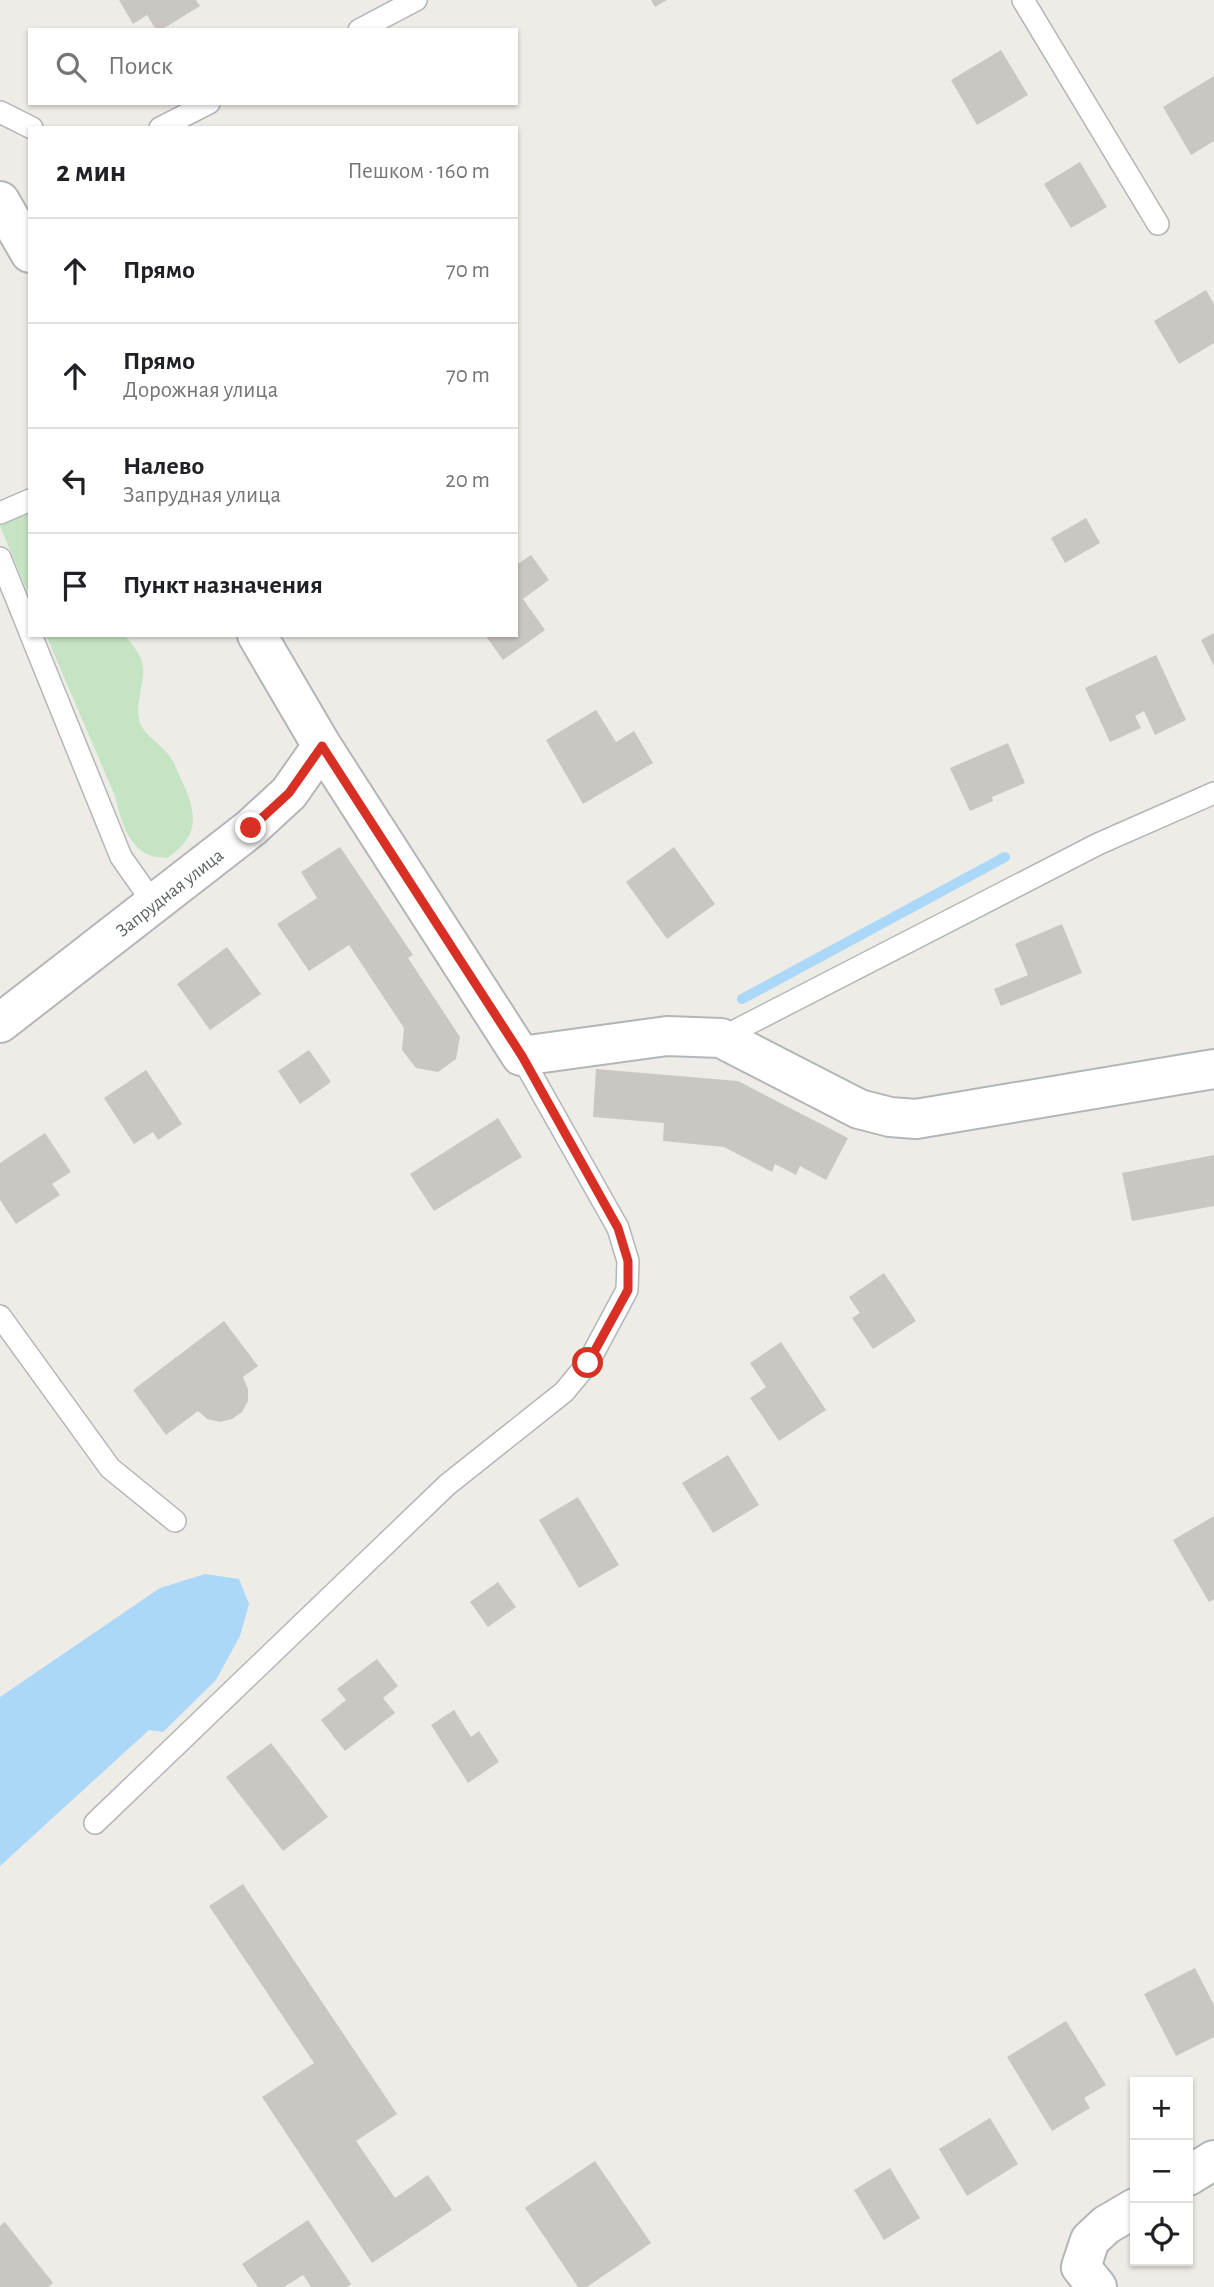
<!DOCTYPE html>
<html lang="ru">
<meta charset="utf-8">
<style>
:root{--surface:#fff;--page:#f2f2f2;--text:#202124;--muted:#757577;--line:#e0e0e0}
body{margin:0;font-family:"Alegreya Sans",sans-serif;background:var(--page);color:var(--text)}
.controls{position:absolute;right:21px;bottom:21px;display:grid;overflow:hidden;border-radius:0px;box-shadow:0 2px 5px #0004}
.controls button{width:63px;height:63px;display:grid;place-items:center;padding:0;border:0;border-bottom:2px solid var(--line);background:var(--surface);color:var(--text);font:35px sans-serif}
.stop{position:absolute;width:21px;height:21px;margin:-16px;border:5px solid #d93025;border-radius:50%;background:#fff}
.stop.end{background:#d93025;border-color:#fff;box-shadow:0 2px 7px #0008}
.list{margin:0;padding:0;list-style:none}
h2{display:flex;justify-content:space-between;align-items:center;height:91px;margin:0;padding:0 28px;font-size:30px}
h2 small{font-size:23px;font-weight:400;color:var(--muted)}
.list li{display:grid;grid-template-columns:46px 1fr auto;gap:21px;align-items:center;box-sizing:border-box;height:105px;padding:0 28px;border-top:2px solid var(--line)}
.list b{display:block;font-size:26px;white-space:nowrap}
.list p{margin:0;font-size:23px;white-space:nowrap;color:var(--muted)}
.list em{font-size:23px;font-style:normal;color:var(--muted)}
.icon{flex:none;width:38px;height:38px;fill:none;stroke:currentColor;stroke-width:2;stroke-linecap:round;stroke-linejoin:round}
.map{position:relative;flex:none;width:1214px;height:2287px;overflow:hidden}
.search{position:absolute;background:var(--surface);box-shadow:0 2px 5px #0004;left:28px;top:28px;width:490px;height:77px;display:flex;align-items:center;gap:18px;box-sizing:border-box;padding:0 24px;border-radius:0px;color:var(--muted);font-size:26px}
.panel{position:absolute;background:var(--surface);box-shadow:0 2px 5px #0004;left:28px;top:126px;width:490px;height:511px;border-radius:0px}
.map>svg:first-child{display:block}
.green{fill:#c5e4c4}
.water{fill:#abd8f8}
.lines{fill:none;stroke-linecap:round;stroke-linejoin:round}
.stream{stroke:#abd8f8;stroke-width:10}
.building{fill:#cac7c2}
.service-casing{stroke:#b3b6b9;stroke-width:24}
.minor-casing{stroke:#b3b6b9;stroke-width:42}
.service{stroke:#fff;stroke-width:21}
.minor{stroke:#fff;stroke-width:38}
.route{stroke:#d93025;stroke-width:9}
.labels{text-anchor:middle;stroke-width:6;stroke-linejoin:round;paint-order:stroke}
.street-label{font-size:19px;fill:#5d6165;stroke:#fff}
</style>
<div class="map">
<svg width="1214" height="2287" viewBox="0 0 1214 2287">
<rect width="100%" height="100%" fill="#eeece6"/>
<!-- green -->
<path class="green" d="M30,509v89l-30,-72 12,-15z
M46,635h78c8,9 18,20 19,32 2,19 -11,41 -1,60 6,10 19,18 26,27 6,7 9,17 13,25 16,34 20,56 -14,79 -6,-1 -13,-1 -18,-3 -22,-9 -29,-39 -34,-59z"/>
<!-- water -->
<path class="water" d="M205,1574l34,5 10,25 -9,32 -24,44 -53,52 -14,-2 -149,136v-169l160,-109z"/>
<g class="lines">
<!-- stream -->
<path class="stream" d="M742,999l263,-142"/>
</g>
<!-- building -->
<path class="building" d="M119,0h77l4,6 -39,24h-5l-9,-15 -14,9z
M651,0h16l-12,7z
M1001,50l27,45 -51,30 -26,-45z
M1214,76v65l-23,14 -28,-48z
M1080,162l27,45 -36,21 -27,-44z
M1206,290l8,14v39l-35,21 -25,-43z
M1086,518l14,25 -35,20 -14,-25z
M531,555l18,25 -26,19 22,31 -42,30 -18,-25h31v-70z
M1214,633v33l-13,-26z
M1156,655l30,65 -31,15 -11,-24 -9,5 6,12 -31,14 -25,-54z
M596,710l20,32 18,-11 19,32 -70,41 -37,-64z
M1008,743l17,40 -33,14 1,4 -23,10 -20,-43z
M340,847l73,108 -5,3 52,79 -4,22 -18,13 -22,-4 -14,-18 2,-22 -55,-83 -40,26 -32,-47 40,-26 -16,-26z
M674,847l41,57 -48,35 -41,-57z
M1062,924l20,49 -81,33 -7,-17 34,-14 -13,-31z
M227,947l34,47 -51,36 -33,-46z
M309,1050l22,32 -31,22 -22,-33z
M596,1069l142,12 110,57 -22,42 -26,-14 -4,9 -21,-11 -3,8 -48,-25 -61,-6 1,-18 -71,-6z
M146,1070l36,54 -24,16 -5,-8 -19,12 -30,-46z
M498,1118l24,39 -88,54 -24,-37z
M45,1133l26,39 -19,12 8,11 -44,29 -16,-24v-37z
M1214,1155v51l-82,15 -10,-48z
M884,1273l32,48 -43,28 -21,-31 8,-5 -11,-16z
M224,1321l34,45 -15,11 5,12v12l-6,11 -10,7 -12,3 -13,-3 -9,-8 -32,24 -33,-45z
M781,1342l45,68 -47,31 -29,-43 16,-11 -16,-24z
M728,1455l31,50 -46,28 -31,-50z
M578,1497l41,68 -40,23 -40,-68z
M1214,1516v83l-5,3 -36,-62z
M498,1582l18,25 -28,20 -18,-25z
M377,1659l21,27 -15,12 12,15 -50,38 -24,-31 25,-20 -9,-11z
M454,1710l17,27 8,-6 20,31 -31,21 -37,-58z
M271,1743l57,74 -45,34 -57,-74z
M243,1884l154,230 -41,27 39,57 33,-23 24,35 -80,53 -110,-166 52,-34 -105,-157z
M1195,1968l19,37v32l-38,19 -32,-62z
M1066,2021l40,64 -22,13 6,10 -38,23 -45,-74z
M990,2118l28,46 -51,32 -28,-47z
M595,2161l56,82 -64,44h-9l-53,-79z
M890,2168l30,50 -36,22 -30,-50z
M308,2220l43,64 -4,3h-36l-8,-12 -19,12h-26l-16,-23z
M5,2222l48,61 -5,4h-48v-61z"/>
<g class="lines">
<defs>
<path id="service" d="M1023,0l135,224
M359,30l57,-30
M0,112l32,16
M160,128l49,-25
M0,513l30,-13
M0,558l30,74
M31,635l90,222 33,47
M721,1038l377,-194 116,-51
M0,1316l110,152 65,53
M95,1823l352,-338 117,-93 24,-29 39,-73 1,-29 -10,-33 -97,-172"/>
<path id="minor" d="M0,201l30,52
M257,635l65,111 199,310 146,-20 54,2 138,71 31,8 26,2 298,-50
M0,1023l251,-195 38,-35 33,-47
M1188,2176l26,-16
M1097,2287l-16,-20 9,-27 16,-15 29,-17"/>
</defs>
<!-- service casing -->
<use href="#service" class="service-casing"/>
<!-- minor casing -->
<use href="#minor" class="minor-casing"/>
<!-- service -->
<use href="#service" class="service"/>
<!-- minor -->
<use href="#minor" class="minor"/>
</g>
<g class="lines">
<!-- route -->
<path class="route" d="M251,828l38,-35 33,-47 200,310 96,172 10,33v29l-40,73"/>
</g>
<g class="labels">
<!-- street labels -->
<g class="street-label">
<text transform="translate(169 892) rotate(-38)" y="7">Запрудная улица</text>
</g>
</g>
</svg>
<div class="controls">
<button>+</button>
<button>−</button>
<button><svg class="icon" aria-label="locate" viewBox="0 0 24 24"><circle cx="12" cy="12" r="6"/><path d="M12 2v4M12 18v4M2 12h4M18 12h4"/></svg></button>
</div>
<div class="stop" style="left:588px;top:1363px"></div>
<div class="stop end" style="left:251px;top:828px"></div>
<div class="search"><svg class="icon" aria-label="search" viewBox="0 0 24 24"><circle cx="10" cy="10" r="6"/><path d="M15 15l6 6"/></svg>Поиск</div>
<section class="panel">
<h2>2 мин<small>Пешком · 160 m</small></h2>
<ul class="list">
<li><svg class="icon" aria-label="ahead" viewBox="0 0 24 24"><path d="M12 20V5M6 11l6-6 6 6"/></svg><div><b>Прямо</b></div><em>70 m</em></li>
<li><svg class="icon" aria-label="ahead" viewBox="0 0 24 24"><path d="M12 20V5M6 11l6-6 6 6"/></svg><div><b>Прямо</b><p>Дорожная улица</p></div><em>70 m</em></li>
<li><svg class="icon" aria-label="left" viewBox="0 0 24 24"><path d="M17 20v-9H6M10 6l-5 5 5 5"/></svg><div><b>Налево</b><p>Запрудная улица</p></div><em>20 m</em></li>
<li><svg class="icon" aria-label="arrive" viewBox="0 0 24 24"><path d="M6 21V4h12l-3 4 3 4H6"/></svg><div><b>Пункт назначения</b></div></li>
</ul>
</section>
</div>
